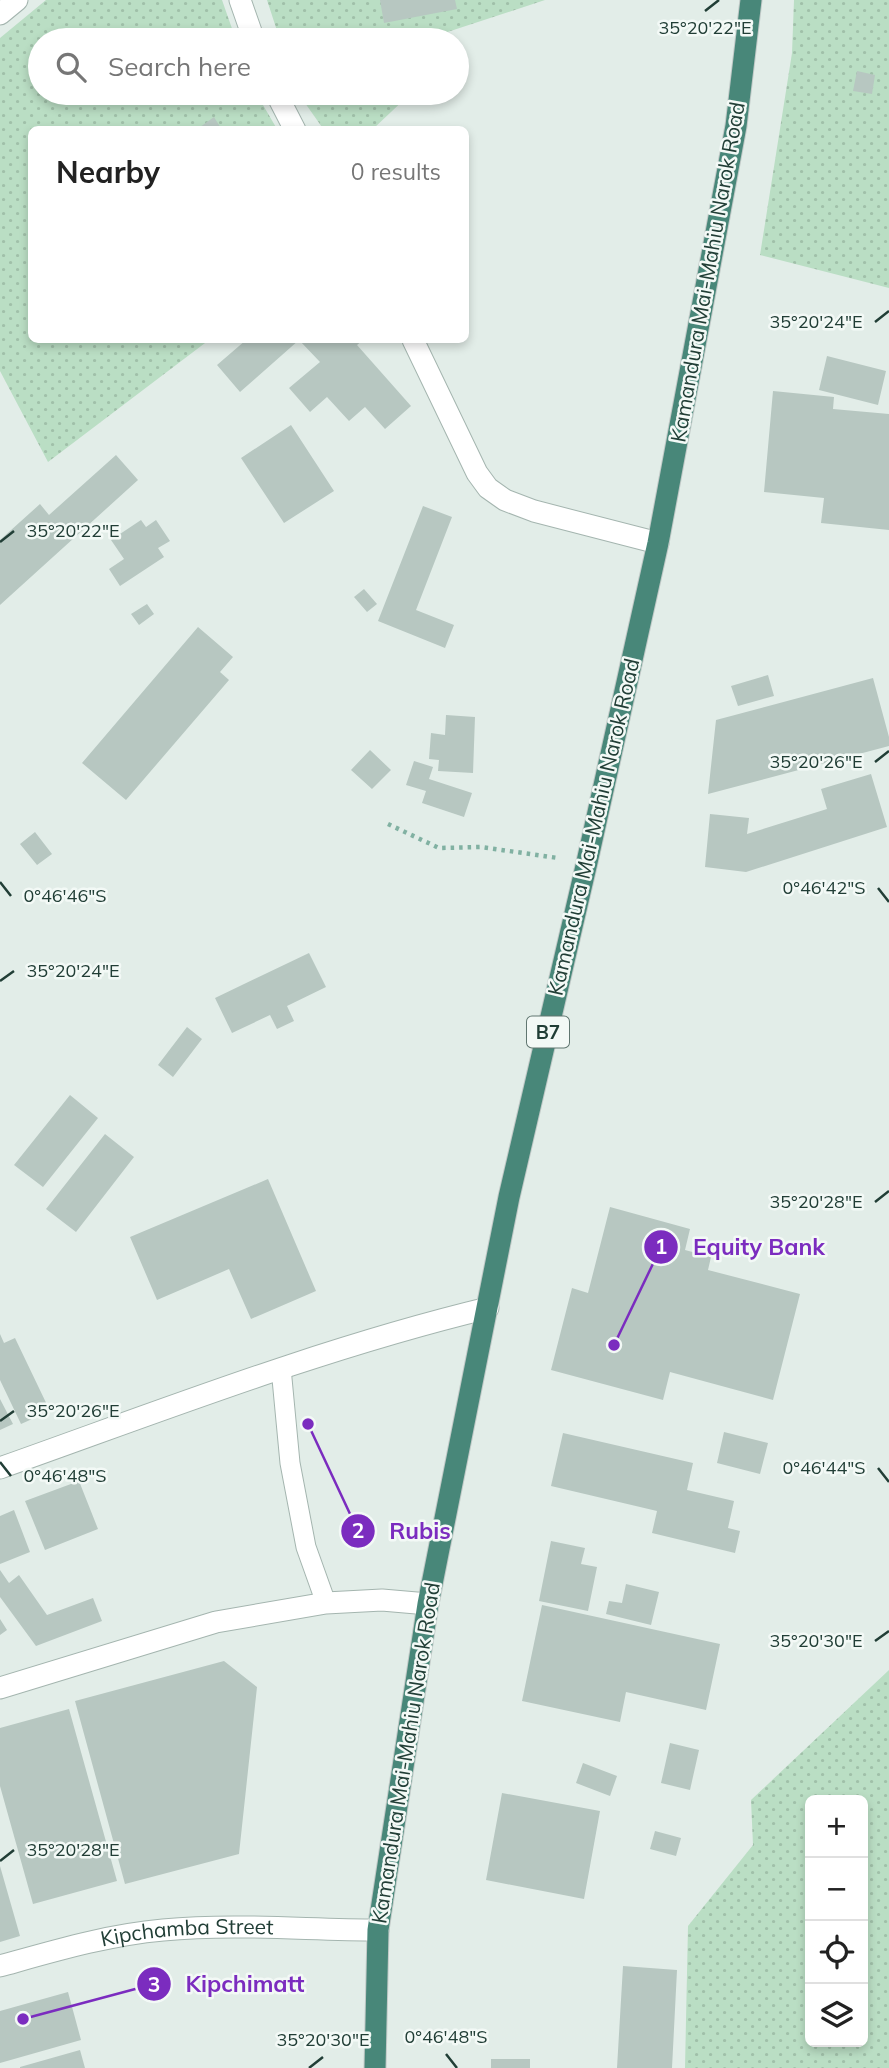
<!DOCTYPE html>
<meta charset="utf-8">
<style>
:root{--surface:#fff;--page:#f2f2f2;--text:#222;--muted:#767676;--line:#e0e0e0}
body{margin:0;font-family:Mulish,sans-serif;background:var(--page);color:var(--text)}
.controls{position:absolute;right:21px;bottom:21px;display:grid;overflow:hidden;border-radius:10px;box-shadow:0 4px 10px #0003}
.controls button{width:63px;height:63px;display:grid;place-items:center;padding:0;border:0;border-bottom:2px solid var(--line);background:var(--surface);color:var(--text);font:35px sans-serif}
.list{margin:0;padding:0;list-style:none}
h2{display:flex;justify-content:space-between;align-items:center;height:91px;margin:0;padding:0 28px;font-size:30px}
h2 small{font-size:23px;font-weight:400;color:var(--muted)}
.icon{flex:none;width:38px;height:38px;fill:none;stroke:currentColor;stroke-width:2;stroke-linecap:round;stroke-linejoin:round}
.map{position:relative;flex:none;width:889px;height:2068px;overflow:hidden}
.search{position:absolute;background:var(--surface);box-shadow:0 4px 10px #0003;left:28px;top:28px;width:441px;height:77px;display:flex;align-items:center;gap:18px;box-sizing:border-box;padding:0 24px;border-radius:38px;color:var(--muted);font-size:26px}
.panel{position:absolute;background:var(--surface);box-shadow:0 4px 10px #0003;left:28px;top:126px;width:441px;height:217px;border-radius:10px}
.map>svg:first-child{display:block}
.grass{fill:url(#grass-dots);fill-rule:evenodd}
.building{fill:#b7c7c1}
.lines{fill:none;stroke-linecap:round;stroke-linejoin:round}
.service-casing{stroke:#a4b5af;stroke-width:21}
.minor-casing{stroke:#a4b5af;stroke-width:23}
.trunk-casing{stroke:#c1c9c7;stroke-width:23}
.path{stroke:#81b1a2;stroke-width:4.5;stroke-dasharray:3.5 5;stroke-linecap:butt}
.service{stroke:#fff;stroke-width:19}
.minor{stroke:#fff;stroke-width:21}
.trunk{stroke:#488779;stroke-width:21}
.ticks{fill:none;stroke:#213e36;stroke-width:2.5}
.labels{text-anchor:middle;stroke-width:5;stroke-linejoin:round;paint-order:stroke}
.shield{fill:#f3f9f6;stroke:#607670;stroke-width:2}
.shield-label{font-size:19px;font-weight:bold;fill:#213e36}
.street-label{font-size:21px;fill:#213e36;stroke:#f3f9f6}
.ticks-label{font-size:18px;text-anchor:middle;fill:#213e36;stroke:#f3f9f6;stroke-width:5;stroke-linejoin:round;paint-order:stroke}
.leader{fill:none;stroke:#7b2cbf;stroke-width:2.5}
.callout-dot{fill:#7b2cbf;stroke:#f3f9f6;stroke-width:2.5}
.mark-label{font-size:21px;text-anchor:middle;font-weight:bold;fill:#fff}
.callout-label{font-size:23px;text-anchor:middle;font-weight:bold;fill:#7b2cbf;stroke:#f3f9f6;stroke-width:5;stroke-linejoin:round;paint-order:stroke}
</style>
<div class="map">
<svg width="889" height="2068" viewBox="0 0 889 2068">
<defs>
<pattern id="grass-dots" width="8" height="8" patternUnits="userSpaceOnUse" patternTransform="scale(1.75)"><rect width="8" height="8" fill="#badec4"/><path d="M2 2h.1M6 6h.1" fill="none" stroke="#a0c0a9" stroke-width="1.8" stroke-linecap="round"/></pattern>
</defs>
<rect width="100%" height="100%" fill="#e2ede8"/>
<!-- grass -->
<path class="grass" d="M46,0h176l14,40h-196v53h216l21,36 -245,1v210h177l-161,122 -48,-91v-333z
M267,0h278l-122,40h-143z
M794,0h95v288l-129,-33 32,-202z
M298,93h110l1,2 -36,34 -49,1z
M889,1670v398h-204l3,-142 65,-81 -2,-45zM810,1800h53v242h-53z"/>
<!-- building -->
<path class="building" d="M380,0h75l2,9 -73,14z
M857,71l18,4 -3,19 -19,-3z
M214,117l8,13h-26z
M246,340h53l-59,52 -23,-27z
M299,340h64l-6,5 54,61 -26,23 -20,-22 -16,14 -22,-24 -17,15 -21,-24 31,-26z
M827,356l59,15 -8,34 -59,-15z
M773,391l61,6 -1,12 56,5v116l-68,-7 3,-25 -60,-6z
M291,425l43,66 -50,32 -43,-65z
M116,455l22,25 -138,125v-65l40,-36 9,11z
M423,506l29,11 -36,93 38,15 -9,23 -67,-27z
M141,520l5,7 10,-7 14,21 -12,7 6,9 -44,29 -11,-17 15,-10 -13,-19z
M364,589l13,15 -10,8 -13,-15z
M147,604l7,10 -15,11 -8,-11z
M198,627l35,30 -13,15 9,8 -103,120 -44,-37z
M768,675l6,21 -36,10 -7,-20z
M873,678l16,59v9l-181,48 8,-74z
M446,715l29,2 -2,56 -35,-2 1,-11 -10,-1 2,-26 14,2z
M370,750l21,20 -19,19 -21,-19z
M414,761l19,6 -4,12 43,14 -8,24 -42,-14 4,-12 -20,-6z
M871,774l16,53 -141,45 -41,-5 5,-53 39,4 -2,16 80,-25 -6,-20z
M35,832l17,22 -15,11 -17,-21z
M309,953l17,34 -39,19 7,15 -17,8 -7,-14 -38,18 -17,-35z
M187,1027l15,12 -29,38 -15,-12z
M70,1095l28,23 -55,69 -29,-22z
M105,1134l29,23 -58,75 -30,-23z
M268,1179l48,112 -65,28 -22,-50 -72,31 -27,-63z
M610,1207l80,22 -5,21 26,7 -3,13 92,24 -27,106 -103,-28 -7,28 -112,-30 21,-82 16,5z
M0,1334l4,9 11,-5 35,73 -29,13 -21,-44z
M0,1399l13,25 -13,6z
M724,1432l44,11 -8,31 -43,-11z
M563,1433l130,30 -6,27 47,11 -6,27 12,3 -5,22 -83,-20 5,-22 -106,-25z
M79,1481l19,48 -53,21 -20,-49z
M14,1510l16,42 -30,12v-48z
M551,1541l34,7 -4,16 16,3 -9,44 -49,-10z
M0,1570l9,13 10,-8 28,40 46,-17 9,23 -66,25 -36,-49z
M626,1584l33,8 -8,33 -45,-11 3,-13 13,2z
M542,1605l178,39 -14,66 -80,-18 -6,30 -98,-21z
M0,1619l7,11 -7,5z
M224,1661l33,26 -18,167 -114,30 -50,-183z
M69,1709l48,172 -84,23 -33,-118v-58z
M670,1743l29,7 -9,40 -29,-7z
M583,1763l34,13 -7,20 -34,-13z
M502,1793l98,18 -16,88 -98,-19z
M655,1831l26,7 -5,18 -26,-7z
M0,1866l20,70 -20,6z
M623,1966l54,4 -5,98h-55z
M68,1992l13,48 -81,23v-52z
M80,2050l5,18h-65v-1z
M491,2059h39v9h-39z"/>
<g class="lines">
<defs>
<path id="service" d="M281,1368l9,95 16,84 20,56"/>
<g id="minor">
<path d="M240,0l14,40"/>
<path d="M0,14l17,-14"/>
<path d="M276,93l19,37"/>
<path d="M413,340l64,133 11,15 17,12 29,11 124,32"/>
<path d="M0,1468c161,-57 322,-120 488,-160"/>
<path d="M0,1688l216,-66 110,-19 56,-3 46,4"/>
<path id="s1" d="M0,1966c54,-15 107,-31 163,-36 71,-7 143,0 215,0"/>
</g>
<path id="trunk" d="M375,2068l3,-138 50,-326 81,-407 78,-335 71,-319 78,-417 15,-126"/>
</defs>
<!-- service casing -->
<use href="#service" class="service-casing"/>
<!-- minor casing -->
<use href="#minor" class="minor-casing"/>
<!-- trunk casing -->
<use href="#trunk" class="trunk-casing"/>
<!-- path -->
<path class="path" d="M388,824l51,24 42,-1 77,11"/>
<!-- service -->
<use href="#service" class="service"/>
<!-- minor -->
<use href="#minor" class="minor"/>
<!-- trunk -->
<use href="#trunk" class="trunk"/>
</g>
<!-- ticks -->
<path class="ticks" d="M705,11l14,-11M875,322l14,-11M0,542l14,-11M875,762l14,-11M0,882l11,14M878,888l11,14M0,981l14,-10M875,1202l14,-11M0,1421l14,-10M0,1462l11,14M878,1468l11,14M875,1641l14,-10M0,1861l14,-11M446,2054l11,14M309,2068l14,-11"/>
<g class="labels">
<!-- shield labels -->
<rect class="shield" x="527" y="1016.5" width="42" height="31" rx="5"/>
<g class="shield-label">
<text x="548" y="1039">B7</text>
</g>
<!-- street labels -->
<g class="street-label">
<text transform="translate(708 272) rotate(-80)" y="7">Kamandura Mai-Mahiu Narok Road</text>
<text transform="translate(594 827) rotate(-77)" y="7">Kamandura Mai-Mahiu Narok Road</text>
<text transform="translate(406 1753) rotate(-81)" y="7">Kamandura Mai-Mahiu Narok Road</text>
<text dy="7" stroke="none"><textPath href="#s1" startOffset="191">Kipchamba Street</textPath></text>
</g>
</g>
<g class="ticks-label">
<text x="705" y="34">35°20'22"E</text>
<text x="816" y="328">35°20'24"E</text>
<text x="73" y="537">35°20'22"E</text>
<text x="816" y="768">35°20'26"E</text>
<text x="824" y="894">0°46'42"S</text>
<text x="65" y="902">0°46'46"S</text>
<text x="73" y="977">35°20'24"E</text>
<text x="816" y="1208">35°20'28"E</text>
<text x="73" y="1417">35°20'26"E</text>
<text x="824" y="1474">0°46'44"S</text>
<text x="65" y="1482">0°46'48"S</text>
<text x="816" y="1647">35°20'30"E</text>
<text x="73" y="1856">35°20'28"E</text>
<text x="446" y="2043">0°46'48"S</text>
<text x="323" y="2046">35°20'30"E</text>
</g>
<!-- callouts -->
<path class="leader" d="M614 1345L661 1247M308 1424L358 1531M23 2019L154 1984"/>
<g class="callout-dot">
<circle cx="614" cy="1345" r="7"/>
<circle cx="308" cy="1424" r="7"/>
<circle cx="23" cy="2019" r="7"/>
<circle cx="661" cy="1247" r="18"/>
<circle cx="358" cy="1531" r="18"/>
<circle cx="154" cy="1984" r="18"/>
</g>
<g class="mark-label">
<text x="661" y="1254">1</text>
<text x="358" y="1538">2</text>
<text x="154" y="1992">3</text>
</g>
<g class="callout-label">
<text x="759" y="1255">Equity Bank</text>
<text x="420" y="1539">Rubis</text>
<text x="245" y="1992">Kipchimatt</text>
</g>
</svg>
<div class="controls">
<button>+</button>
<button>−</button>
<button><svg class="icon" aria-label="locate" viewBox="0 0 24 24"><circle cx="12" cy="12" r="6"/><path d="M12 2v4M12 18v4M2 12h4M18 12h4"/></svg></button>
<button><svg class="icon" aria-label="layers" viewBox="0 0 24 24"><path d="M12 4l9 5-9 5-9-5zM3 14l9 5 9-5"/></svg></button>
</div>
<div class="search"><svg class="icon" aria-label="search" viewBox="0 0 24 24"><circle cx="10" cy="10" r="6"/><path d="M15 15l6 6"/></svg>Search here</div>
<section class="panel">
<h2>Nearby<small>0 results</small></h2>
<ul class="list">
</ul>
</section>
</div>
